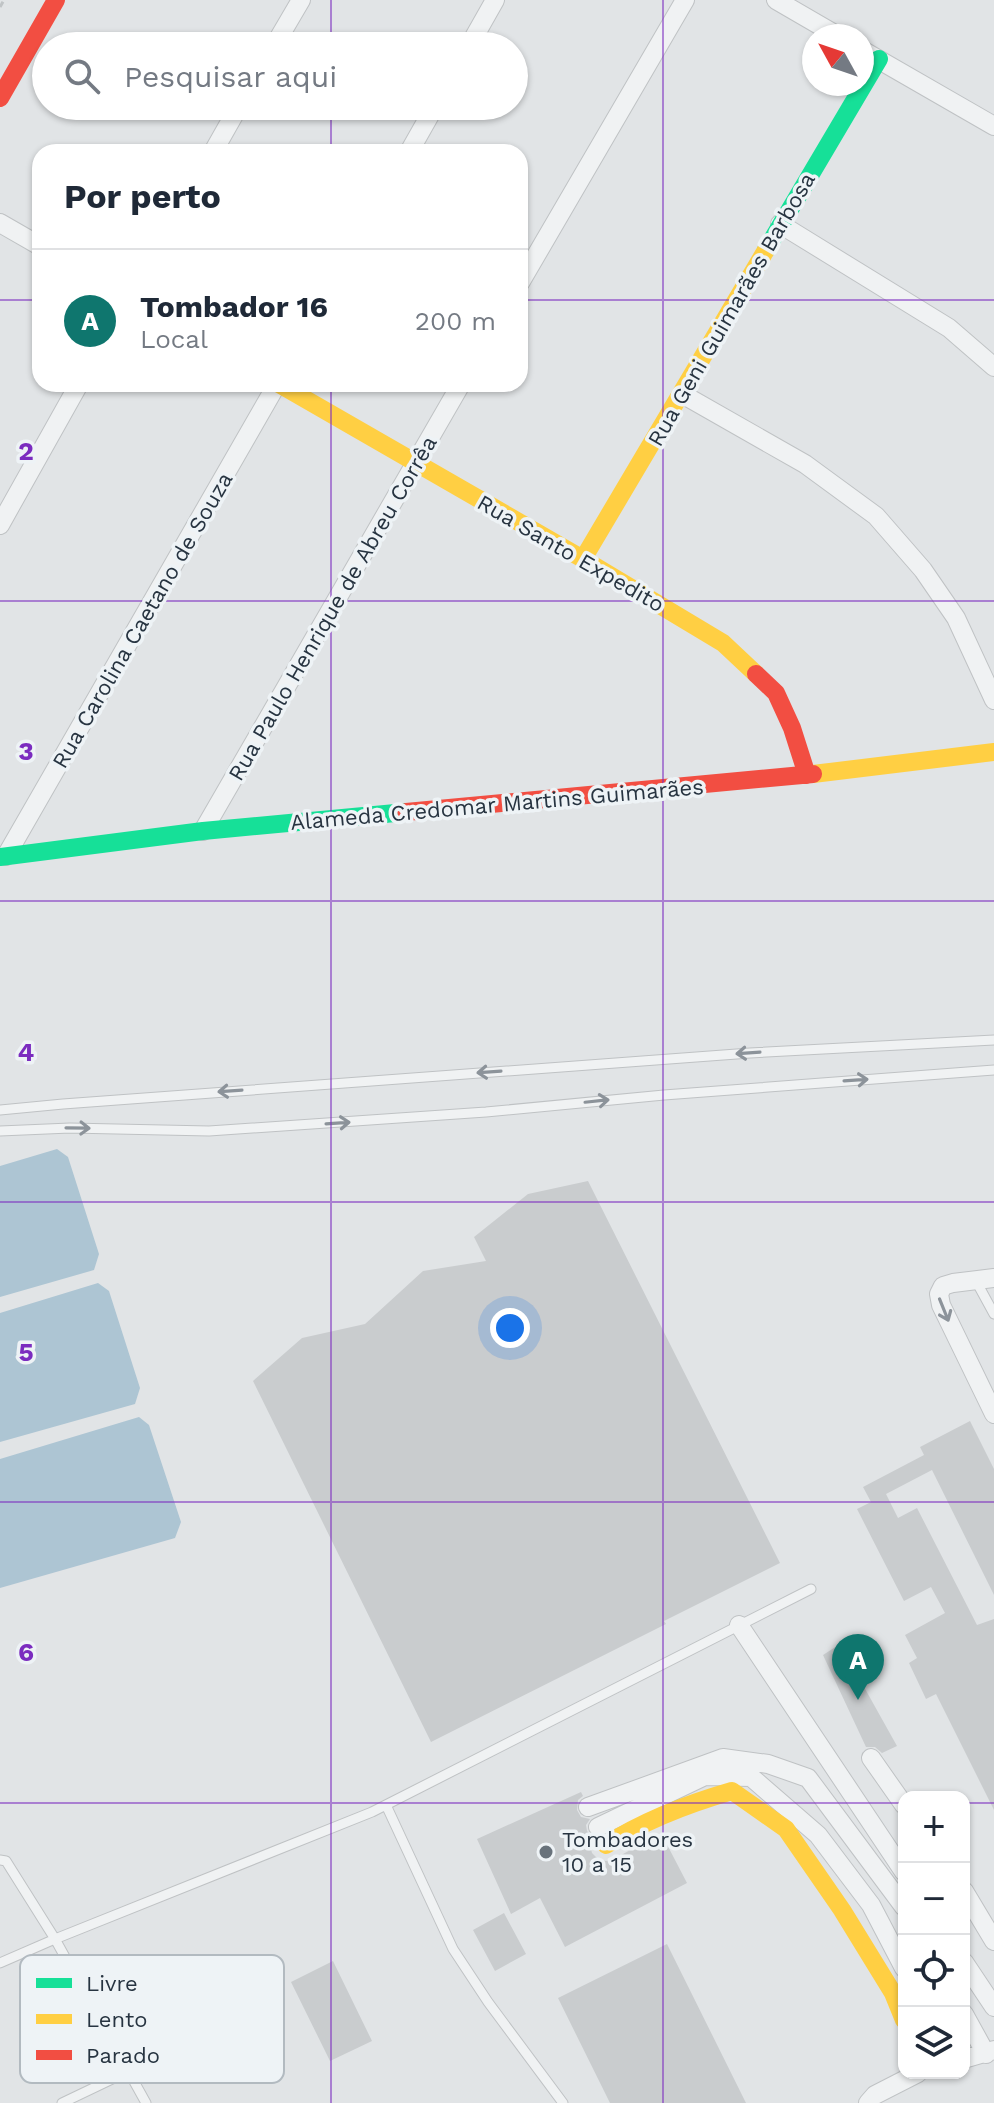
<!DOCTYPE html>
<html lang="pt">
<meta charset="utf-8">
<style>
:root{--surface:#fff;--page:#f2f2f3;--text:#1f2937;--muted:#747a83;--line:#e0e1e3;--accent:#0f766e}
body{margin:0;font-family:"Work Sans",sans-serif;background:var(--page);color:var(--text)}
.controls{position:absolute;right:24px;bottom:24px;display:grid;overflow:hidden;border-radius:16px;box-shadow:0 2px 6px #0004}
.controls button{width:72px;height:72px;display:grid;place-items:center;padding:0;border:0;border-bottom:2px solid var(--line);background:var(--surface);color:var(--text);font:40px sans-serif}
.compass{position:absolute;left:802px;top:24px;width:72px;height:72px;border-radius:50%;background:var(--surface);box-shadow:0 2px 6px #0004;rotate:310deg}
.you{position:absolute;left:510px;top:1328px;width:28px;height:28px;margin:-20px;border:6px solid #fff;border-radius:50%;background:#1a73e8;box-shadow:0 0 0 12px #1a73e833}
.badge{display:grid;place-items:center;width:52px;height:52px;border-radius:50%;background:var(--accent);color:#fff;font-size:26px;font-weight:700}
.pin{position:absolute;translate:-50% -66px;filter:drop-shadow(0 2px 4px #0008)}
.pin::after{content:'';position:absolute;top:42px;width:28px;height:24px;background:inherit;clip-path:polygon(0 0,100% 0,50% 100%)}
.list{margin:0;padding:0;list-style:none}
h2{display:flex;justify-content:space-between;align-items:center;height:104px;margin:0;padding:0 32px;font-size:34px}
h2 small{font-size:26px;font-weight:400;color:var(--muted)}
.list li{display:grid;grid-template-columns:52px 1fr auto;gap:24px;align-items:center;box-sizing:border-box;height:144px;padding:0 32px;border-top:2px solid var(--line)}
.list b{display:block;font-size:30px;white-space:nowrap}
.list p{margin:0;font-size:26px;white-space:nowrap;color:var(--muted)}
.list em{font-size:26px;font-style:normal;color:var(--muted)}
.icon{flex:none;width:44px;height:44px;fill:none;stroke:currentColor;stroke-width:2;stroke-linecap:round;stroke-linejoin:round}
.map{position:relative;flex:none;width:994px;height:2103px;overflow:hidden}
.search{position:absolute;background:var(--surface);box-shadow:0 2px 6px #0004;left:32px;top:32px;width:496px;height:88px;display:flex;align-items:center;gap:20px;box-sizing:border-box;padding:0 28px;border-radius:44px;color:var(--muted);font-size:30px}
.panel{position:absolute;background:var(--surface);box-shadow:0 2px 6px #0004;left:32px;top:144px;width:496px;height:248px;border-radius:24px}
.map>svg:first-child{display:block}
.water{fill:#adc5d3}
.building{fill:#c9ccce}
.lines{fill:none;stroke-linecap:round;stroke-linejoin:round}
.lane-casing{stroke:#bfc2c4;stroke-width:11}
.street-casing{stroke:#bfc2c4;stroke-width:20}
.path{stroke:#c0c4c6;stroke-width:3;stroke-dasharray:6 6;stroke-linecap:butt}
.lane{stroke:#f0f2f3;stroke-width:9}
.street{stroke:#f0f2f3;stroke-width:18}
.fast{stroke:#16e098;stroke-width:18}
.slow{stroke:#ffcf43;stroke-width:18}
.jam{stroke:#f24e42;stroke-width:18}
.oneway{stroke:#8c939a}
.grid{fill:none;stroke:#7b2cbf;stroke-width:2;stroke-opacity:0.55}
.poi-dot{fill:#68727b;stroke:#eef3f6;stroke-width:3}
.labels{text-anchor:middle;stroke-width:7;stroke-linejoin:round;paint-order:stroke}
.street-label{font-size:22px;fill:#273441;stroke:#eef3f6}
.poi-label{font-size:22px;fill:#273441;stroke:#eef3f6;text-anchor:start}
.key{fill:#eef3f6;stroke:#b2bac0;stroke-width:2}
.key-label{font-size:22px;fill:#273441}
.grid-label{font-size:26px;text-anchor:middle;font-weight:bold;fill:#7b2cbf;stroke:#eef3f6;stroke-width:7;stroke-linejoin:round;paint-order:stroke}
</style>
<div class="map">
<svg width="994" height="2103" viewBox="0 0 994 2103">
<rect width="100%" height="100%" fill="#e1e4e6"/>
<!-- water -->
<path class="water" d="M57,1149l11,8 31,97 -5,16 -94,27v-131z
M98,1283l11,8 31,97 -5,16 -135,38v-129z
M139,1417l10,8 32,97 -6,16 -175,50v-129z"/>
<!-- building -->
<path class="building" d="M588,1181l192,382 -116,58 2,3 -235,118 -178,-361 49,-43 63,-14 58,-53 63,-10 -12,-24 54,-43z
M970,1421l24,48v126l-62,-125 -46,24 12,24 19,-10 60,117 17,-6v191l-58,-116 -10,5 -17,-36 8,-5 -12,-23 40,-22 -14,-26 -27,14 -47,-92 14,-7 -8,-15 61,-32 -4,-8z
M840,1644l57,102 -15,7 -7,-6h-9l-43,-92z
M581,1792l2,4 -5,4 -1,10 4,7 9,2 -4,6 1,6 5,6 -2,8 2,8 6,6 8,2 8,-2 47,-26 26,50 -122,64 -25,-49 -29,16 -34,-75z
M504,1913l22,41 -31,17 -22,-41z
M667,1944l79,159h-136l-52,-105z
M333,1961l39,80 -42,20 -39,-79z"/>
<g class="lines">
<defs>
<path id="lane" d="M0,1110l63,-6 687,-51 244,-13
M0,1131l70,-3 139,3 277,-19 178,-17 330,-25
M976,1281l18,33
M386,1805l67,144 35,53 75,101
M0,1860l6,1 49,78 91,164
M0,1963l55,-24 317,-127 439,-223
M62,2103l67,-32"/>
<path id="street" d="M776,0l62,36
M274,46l27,-46
M469,46l26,-46
M862,50l132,76
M213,152l26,-46
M409,152l26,-46
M0,223l40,23
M780,224l169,104 45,39
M520,283l165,-283
M682,394l123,70 71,52 47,54 33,48 38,82
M0,525l79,-141
M203,831l258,-447
M6,856l271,-472
M994,1278l-41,5 -10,3 -4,8 2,11 53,109
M739,1625l165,247
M871,1758l33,47
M588,1807l135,-49 45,6 40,14 96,129
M598,1827l107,-51 46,1 67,58 53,70 33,63
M964,1891l30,50
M964,1962l30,45
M964,2014l22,40
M964,2059l30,-9
M868,2103l7,-8 43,-22"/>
</defs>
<!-- lane casing -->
<use href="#lane" class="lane-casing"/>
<!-- street casing -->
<use href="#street" class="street-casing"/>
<!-- path -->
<path class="path" d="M0,7l4,-7"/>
<!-- lane -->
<use href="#lane" class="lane"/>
<!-- street -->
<use href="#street" class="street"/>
<!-- fast -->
<path class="fast" d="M766,250l113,-191
M0,857l203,-26 203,-19"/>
<!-- slow -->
<path class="slow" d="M279,384l304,175 140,84 33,31
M583,559l183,-309
M813,774l181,-22
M606,1845c39,-25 81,-41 126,-54l54,38 56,81 51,83 11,27"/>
<!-- jam -->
<path class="jam" d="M0,98l56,-98
M756,674l20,19 16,35 15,47
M406,812l407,-38"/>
</g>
<!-- one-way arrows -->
<defs><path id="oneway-shaft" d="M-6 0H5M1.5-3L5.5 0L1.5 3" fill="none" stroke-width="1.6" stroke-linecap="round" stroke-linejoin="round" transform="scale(2)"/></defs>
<g class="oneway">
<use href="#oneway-shaft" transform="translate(748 1053) rotate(176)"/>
<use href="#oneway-shaft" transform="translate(489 1072) rotate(176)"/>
<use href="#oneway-shaft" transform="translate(856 1080) rotate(-4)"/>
<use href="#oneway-shaft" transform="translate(230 1091) rotate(176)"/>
<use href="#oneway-shaft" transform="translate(597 1101) rotate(-6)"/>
<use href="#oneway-shaft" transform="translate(338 1123) rotate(-4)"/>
<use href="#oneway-shaft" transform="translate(78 1128) rotate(1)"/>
<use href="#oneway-shaft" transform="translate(944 1310) rotate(68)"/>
</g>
<!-- grid -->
<path class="grid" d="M331,0v46M663,0v2103M331,106v46M0,300h40M520,300h474M331,384v1719M0,601h994M0,901h994M0,1202h994M0,1502h994M0,1803h904M964,1803h30"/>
<!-- markers -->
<circle class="poi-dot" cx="546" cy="1852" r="8"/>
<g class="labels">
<!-- street labels -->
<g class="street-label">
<text transform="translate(731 309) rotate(-60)" y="8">Rua Geni Guimarães Barbosa</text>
<text transform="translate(571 553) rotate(30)" y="8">Rua Santo Expedito</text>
<text transform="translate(332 608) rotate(-60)" y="8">Rua Paulo Henrique de Abreu Corrêa</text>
<text transform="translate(142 620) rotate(-60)" y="8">Rua Carolina Caetano de Souza</text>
<text transform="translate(497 804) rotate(-5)" y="8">Alameda Credomar Martins Guimarães</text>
</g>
<!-- poi labels -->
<g class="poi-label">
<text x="562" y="1847">Tombadores<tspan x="562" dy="25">10 a 15</tspan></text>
</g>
</g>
<!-- legend -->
<rect x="20" y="1955" width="264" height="128" rx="12" class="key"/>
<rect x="36" y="1978" width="36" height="10" fill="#16e098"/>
<rect x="36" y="2014" width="36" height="10" fill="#ffcf43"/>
<rect x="36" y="2050" width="36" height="10" fill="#f24e42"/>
<g class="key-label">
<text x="86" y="1991">Livre</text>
<text x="86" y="2027">Lento</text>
<text x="86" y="2063">Parado</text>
</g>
<g class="grid-label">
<text x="26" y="460">2</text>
<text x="26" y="760">3</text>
<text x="26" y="1061">4</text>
<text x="26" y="1361">5</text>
<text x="26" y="1661">6</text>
</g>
</svg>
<div class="controls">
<button>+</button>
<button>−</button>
<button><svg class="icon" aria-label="locate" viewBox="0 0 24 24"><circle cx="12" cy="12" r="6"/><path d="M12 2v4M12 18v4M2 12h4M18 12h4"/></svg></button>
<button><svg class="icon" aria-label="layers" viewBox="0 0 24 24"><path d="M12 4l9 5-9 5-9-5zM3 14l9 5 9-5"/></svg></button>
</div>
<svg class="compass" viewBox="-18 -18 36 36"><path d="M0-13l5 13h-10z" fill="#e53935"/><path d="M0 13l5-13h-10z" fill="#747a83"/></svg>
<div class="you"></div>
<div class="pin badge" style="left:858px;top:1700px">A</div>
<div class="search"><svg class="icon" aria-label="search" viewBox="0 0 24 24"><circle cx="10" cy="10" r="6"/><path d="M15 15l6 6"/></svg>Pesquisar aqui</div>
<section class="panel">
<h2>Por perto<small></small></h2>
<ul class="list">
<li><span class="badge">A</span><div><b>Tombador 16</b><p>Local</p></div><em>200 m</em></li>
</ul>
</section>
</div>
